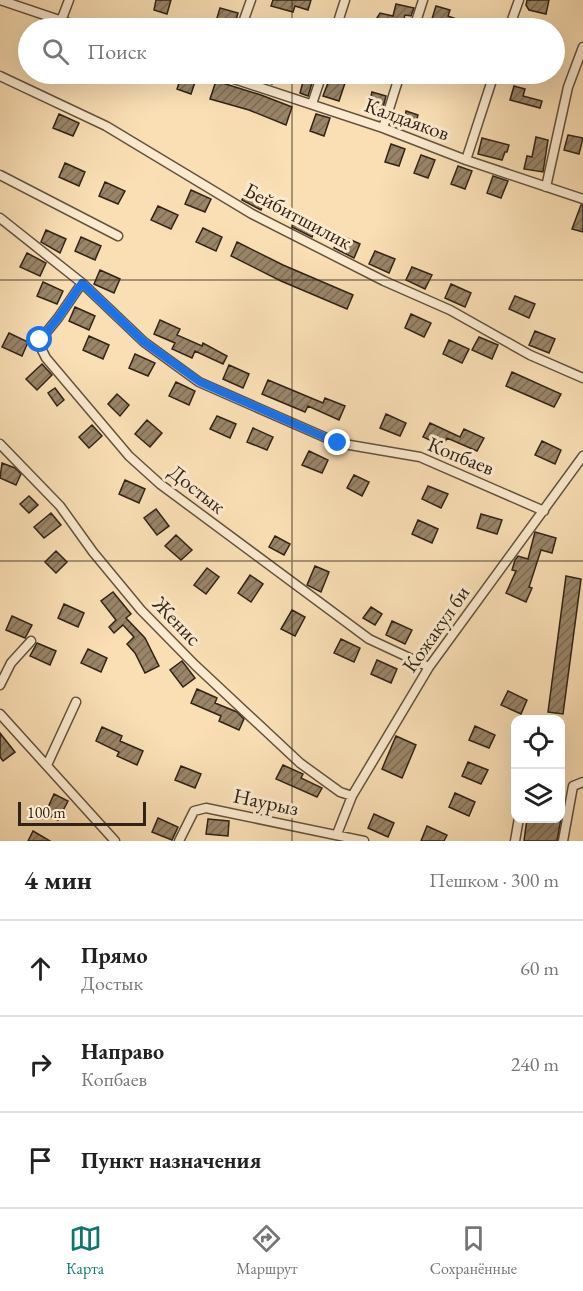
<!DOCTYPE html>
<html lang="ru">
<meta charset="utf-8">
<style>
:root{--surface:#fff;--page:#f6f6f6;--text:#222;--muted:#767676;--line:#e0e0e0;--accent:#0f766e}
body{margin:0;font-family:"EB Garamond",serif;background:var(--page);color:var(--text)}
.controls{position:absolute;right:18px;bottom:18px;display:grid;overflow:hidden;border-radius:12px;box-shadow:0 6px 24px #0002}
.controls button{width:54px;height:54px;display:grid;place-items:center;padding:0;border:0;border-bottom:2px solid var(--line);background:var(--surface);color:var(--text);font:30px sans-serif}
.scale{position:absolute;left:18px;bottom:15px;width:128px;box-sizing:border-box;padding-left:6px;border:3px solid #312317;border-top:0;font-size:16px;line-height:21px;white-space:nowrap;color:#312317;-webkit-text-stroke:4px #fceacf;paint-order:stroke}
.stop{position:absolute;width:18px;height:18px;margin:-14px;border:4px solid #1a73e8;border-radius:50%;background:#fff}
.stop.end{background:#1a73e8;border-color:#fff;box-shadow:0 2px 6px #0008}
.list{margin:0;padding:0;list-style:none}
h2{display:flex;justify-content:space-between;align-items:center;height:78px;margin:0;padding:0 24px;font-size:26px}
h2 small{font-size:20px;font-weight:400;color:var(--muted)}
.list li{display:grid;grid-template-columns:39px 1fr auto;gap:18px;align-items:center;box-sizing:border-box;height:96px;padding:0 24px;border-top:2px solid var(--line)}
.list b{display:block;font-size:22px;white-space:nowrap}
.list p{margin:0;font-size:20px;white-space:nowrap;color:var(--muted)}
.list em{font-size:20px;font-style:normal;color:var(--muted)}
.icon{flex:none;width:33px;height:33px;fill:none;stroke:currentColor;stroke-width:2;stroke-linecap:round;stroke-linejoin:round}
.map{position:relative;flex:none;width:583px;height:841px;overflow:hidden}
.search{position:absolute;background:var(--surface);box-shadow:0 6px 24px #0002;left:18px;right:18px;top:18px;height:66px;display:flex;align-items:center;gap:15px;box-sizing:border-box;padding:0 21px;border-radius:33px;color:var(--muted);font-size:22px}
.sheet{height:366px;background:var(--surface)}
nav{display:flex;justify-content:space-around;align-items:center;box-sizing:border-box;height:84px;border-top:2px solid var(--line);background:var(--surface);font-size:16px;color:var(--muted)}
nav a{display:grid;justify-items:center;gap:3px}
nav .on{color:var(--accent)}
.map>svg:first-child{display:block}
.building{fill:url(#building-hatch);stroke:#312317;stroke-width:1.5}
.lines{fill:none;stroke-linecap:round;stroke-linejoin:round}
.minor-casing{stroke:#63523e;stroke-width:11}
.minor{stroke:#fceacf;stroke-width:8}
.route{stroke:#1a73e8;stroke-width:8}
.grid{fill:none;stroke:#312317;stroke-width:1.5;stroke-opacity:0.55}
.labels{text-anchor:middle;stroke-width:6;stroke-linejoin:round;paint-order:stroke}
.street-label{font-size:21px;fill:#312317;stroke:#fceacf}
</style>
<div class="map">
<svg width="583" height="841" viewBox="0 0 583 841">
<defs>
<pattern id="building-hatch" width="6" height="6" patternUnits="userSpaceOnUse" patternTransform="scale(1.5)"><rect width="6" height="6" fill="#9a8569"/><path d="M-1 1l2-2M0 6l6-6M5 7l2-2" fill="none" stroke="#7e6c55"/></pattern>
</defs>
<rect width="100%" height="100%" fill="#fadfb5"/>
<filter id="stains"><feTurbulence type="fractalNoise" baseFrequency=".00333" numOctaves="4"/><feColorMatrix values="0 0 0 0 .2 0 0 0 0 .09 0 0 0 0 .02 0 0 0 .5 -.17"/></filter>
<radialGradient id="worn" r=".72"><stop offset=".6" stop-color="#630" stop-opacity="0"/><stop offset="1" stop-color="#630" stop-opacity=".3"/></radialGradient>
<!-- building -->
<path class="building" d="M156,0h15l-4,14 -13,-4z
M273,0h38l-3,10 -13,-4 -2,6 -22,-6z
M527,0h22l-3,14 -17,-4 -3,-5z
M396,4l18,4 -3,8 -6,-1 -4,13h-26l-2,-4 7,-11 13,3z
M436,6l14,4 -2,6 11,4 -3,8 -25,-6z
M220,8l18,5 -4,15h-20z
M139,74h28l-3,9z
M182,74l15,2 -6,18 -14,-5z
M247,74h29l-4,10z
M305,74h10l-7,22 -8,-3z
M331,75l15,5 -7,21 -16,-5z
M216,81l45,14 31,12 -6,18 -37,-15 -39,-11z
M514,86l11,3 -2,7 19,5 -2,7 -30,-8z
M372,92l14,4 -4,15 -14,-4z
M406,111l12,4 -4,14 -10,-4z
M59,114l20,9 -6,13 -20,-8z
M316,114l14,4 -6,18 -14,-5z
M568,135l15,3 -4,16 -15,-4z
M536,137l12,3 -5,32 -19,-3 3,-13 5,1z
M482,138l27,7 -2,7h-2l-3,8 -24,-6z
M391,144l14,5 -6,17 -14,-4z
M421,155l14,5 -7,18 -14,-5z
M65,163l20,9 -6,14 -20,-9z
M458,166l14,5 -7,18 -14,-5z
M493,176l15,5 -7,17 -14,-5z
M105,182l20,9 -7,13 -19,-8z
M248,187l19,9 -6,14 -19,-10z
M191,190l20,9 -6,13 -20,-8z
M581,205h2v27l-11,-3z
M158,206l20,9 -7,14 -20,-9z
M298,215l20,9 -6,13 -20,-10z
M203,228l19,9 -6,14 -20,-9z
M46,230l20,9 -6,14 -19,-11z
M340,235l20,9 -6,14 -20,-10z
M81,237l20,9 -6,14 -20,-9z
M237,242l46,23 70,30 -6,14 -66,-28 -50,-25z
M375,251l20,8 -6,14 -20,-9z
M27,253l19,10 -6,13 -20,-9z
M412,267l20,8 -7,14 -19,-9z
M100,270l20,9 -6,14 -20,-9z
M43,282l20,9 -6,13 -20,-8z
M451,284l20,9 -6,14 -20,-9z
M515,296l20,8 -6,14 -20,-9z
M75,307l20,9 -6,14 -20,-9z
M411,314l20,9 -7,14 -19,-9z
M160,320l20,9 -3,6 25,11 1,-3 24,13 -4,8 -28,-13 -3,7 -20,-9 3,-6 -21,-9z
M535,331l20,8 -6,14 -20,-8z
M9,333l19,9 -6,14 -20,-9z
M89,336l20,9 -6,14 -20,-9z
M479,337l19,8 -6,14 -20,-9z
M449,340l20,9 -7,14 -19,-9z
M135,354l20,9 -7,13 -19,-8z
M42,364l10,11 -15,15 -11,-11z
M229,365l20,9 -6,14 -20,-9z
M512,372l49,22 -7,13 -48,-21z
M268,380l55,23 2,-5 20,8 -6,14 -31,-14 -3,6 -43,-18z
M176,382l19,9 -6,14 -20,-9z
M55,388l9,12 -7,6 -9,-13z
M117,394l12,11 -9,11 -12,-12z
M386,414l20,9 -6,13 -20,-8z
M217,416l19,8 -6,14 -20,-9z
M147,420l15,13 -12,14 -15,-13z
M430,423l30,14 4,-8 20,9 -7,13 -30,-13 -4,8 -20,-9z
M92,425l10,11 -13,12 -10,-11z
M253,428l20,9 -6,13 -20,-8z
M542,441l19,9 -6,14 -20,-9z
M309,451l19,9 -6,13 -20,-8z
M2,463l13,5 6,6 -5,11 -16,-7z
M354,475l15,7 -7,14 -15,-8z
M125,480l20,9 -6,14 -20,-9z
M428,486l20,8 -7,14 -19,-9z
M29,496l9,9 -9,8 -9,-9z
M156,509l13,17 -12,9 -13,-17z
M51,513l10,12 -17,13 -10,-11z
M481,514l21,6 -5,14 -20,-6z
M418,520l20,9 -6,14 -20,-9z
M535,532l21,6 -4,15 -11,-3 -12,37 3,1 -6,14 -20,-9 10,-22 -4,-1 3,-10 3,-4 10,3z
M176,535l16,15 -11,10 -16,-14z
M275,536l15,8 -6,11 -15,-8z
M56,551l11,11 -11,11 -11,-11z
M315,566l14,6 -8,20 -14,-7z
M207,568l12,9 -13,17 -12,-9z
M250,575l13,9 -12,18 -13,-9z
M566,576l15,3 -18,135 -15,-2z
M113,592l18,22 -5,4 19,20 14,28 -14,7 -10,-20 -8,-9 7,-7 -11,-12 -9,8 -5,-6 7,-7 -15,-19z
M64,604l20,9 -6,14 -20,-9z
M371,607l11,7 -7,11 -12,-7z
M292,610l13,7 -10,19 -14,-7z
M12,616l20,9 -7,13 -19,-8z
M392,621l20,9 -7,14 -19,-9z
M341,639l19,9 -6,14 -20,-9z
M37,643l19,8 -6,14 -20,-9z
M88,649l19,9 -6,14 -20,-9z
M377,660l20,9 -6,14 -20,-9z
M182,661l13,17 -12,9 -13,-17z
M197,689l20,9 -2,5 22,9 7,7 -5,11 -20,-9 2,-5 -30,-13z
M508,691l19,9 -6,14 -20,-9z
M475,726l20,9 -6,13 -20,-8z
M102,727l20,9 -2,5 23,10 -6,14 -20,-9 2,-4 -23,-11z
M0,733l15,19 -12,9 -3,-4z
M396,736l20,9 -14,33 -20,-9z
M468,762l20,8 -7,14 -19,-8z
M283,765l20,9 -2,4 21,10 -5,9 -41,-18z
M181,766l20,8 -6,14 -20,-8z
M455,793l20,9 -6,14 -20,-9z
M54,794l14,7 -10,19 -13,-6z
M374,814l20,9 -6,14 -20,-9z
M158,818l20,9 -6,13 -20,-8z
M208,819l21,2 -1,15 -22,-2z
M527,819h34l-4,22h-33z
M427,826l20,9 -3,6h-23z
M33,831l17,10h-22z"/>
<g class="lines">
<defs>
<path id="minor" d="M0,0l83,28
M61,21l8,-21
M241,28l10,-28
M336,28l9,-28
M414,28l9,-28
M509,28l10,-28
M219,74l164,54 83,32 117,39
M0,76l106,50 146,88 132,67 66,29 80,45 53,23
M312,104l10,-30
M383,128l17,-54
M466,160l28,-86
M0,175l118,61
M546,187l22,-100 15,-40
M0,218l82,65 62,59 55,40 139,61 82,14 124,54
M82,283l-24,35 -18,22v6l6,12 83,98 31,28 209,155 60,28
M0,444l60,62 33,46 48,58 54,55 105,98 40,29 12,4
M0,685l11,-22 20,-22
M0,714l115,127
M47,765l29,-63
M337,834l15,-38 77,-129 154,-211
M179,841l15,-30 12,-3 158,33
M515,841l4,-23
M563,841l10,-55 10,-4"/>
</defs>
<!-- minor casing -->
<use href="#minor" class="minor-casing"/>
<!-- minor -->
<use href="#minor" class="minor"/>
</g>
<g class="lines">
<!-- route -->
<path class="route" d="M40,340l18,-22 24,-35 62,59 56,40 138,61"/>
</g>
<!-- grid -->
<path class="grid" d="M292,0v28M292,74v767M0,280h583M0,561h583"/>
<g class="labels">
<!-- street labels -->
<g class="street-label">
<text transform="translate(407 119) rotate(20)" y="7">Калдаяков</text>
<text transform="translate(298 216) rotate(28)" y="7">Бейбитшилик</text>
<text transform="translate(461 456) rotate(22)" y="7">Копбаев</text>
<text transform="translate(197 489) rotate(38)" y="7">Достык</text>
<text transform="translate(177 621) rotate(46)" y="7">Женис</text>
<text transform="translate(436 629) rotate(-55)" y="7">Кожакул би</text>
<text transform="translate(266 802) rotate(12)" y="7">Наурыз</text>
</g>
</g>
<rect width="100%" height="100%" filter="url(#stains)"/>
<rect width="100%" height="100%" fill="url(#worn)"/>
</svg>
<div class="controls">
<button><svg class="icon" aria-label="locate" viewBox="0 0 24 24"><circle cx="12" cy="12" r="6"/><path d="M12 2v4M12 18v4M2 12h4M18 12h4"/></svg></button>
<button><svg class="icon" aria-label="layers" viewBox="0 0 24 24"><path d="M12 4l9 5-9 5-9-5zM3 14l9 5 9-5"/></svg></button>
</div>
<div class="scale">100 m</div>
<div class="stop" style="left:40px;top:340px"></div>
<div class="stop end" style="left:338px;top:443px"></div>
<div class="search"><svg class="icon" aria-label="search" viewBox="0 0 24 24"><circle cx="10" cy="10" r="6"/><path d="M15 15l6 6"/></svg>Поиск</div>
</div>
<section class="sheet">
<h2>4 мин<small>Пешком · 300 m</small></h2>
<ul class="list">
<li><svg class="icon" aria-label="ahead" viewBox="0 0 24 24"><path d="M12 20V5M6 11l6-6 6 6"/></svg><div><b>Прямо</b><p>Достык</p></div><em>60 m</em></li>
<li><svg class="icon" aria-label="right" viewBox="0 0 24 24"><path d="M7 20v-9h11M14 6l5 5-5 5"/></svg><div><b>Направо</b><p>Копбаев</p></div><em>240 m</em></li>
<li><svg class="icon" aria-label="arrive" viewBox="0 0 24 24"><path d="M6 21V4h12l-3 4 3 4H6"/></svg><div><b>Пункт назначения</b></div></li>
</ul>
</section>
<nav>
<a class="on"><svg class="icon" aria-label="map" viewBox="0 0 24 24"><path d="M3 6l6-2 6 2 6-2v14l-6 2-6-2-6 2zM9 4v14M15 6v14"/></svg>Карта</a>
<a><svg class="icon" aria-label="directions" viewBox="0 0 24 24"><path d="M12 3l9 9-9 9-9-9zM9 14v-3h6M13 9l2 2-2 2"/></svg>Маршрут</a>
<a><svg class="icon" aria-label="saved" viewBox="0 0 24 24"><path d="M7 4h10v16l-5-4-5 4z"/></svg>Сохранённые</a>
</nav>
